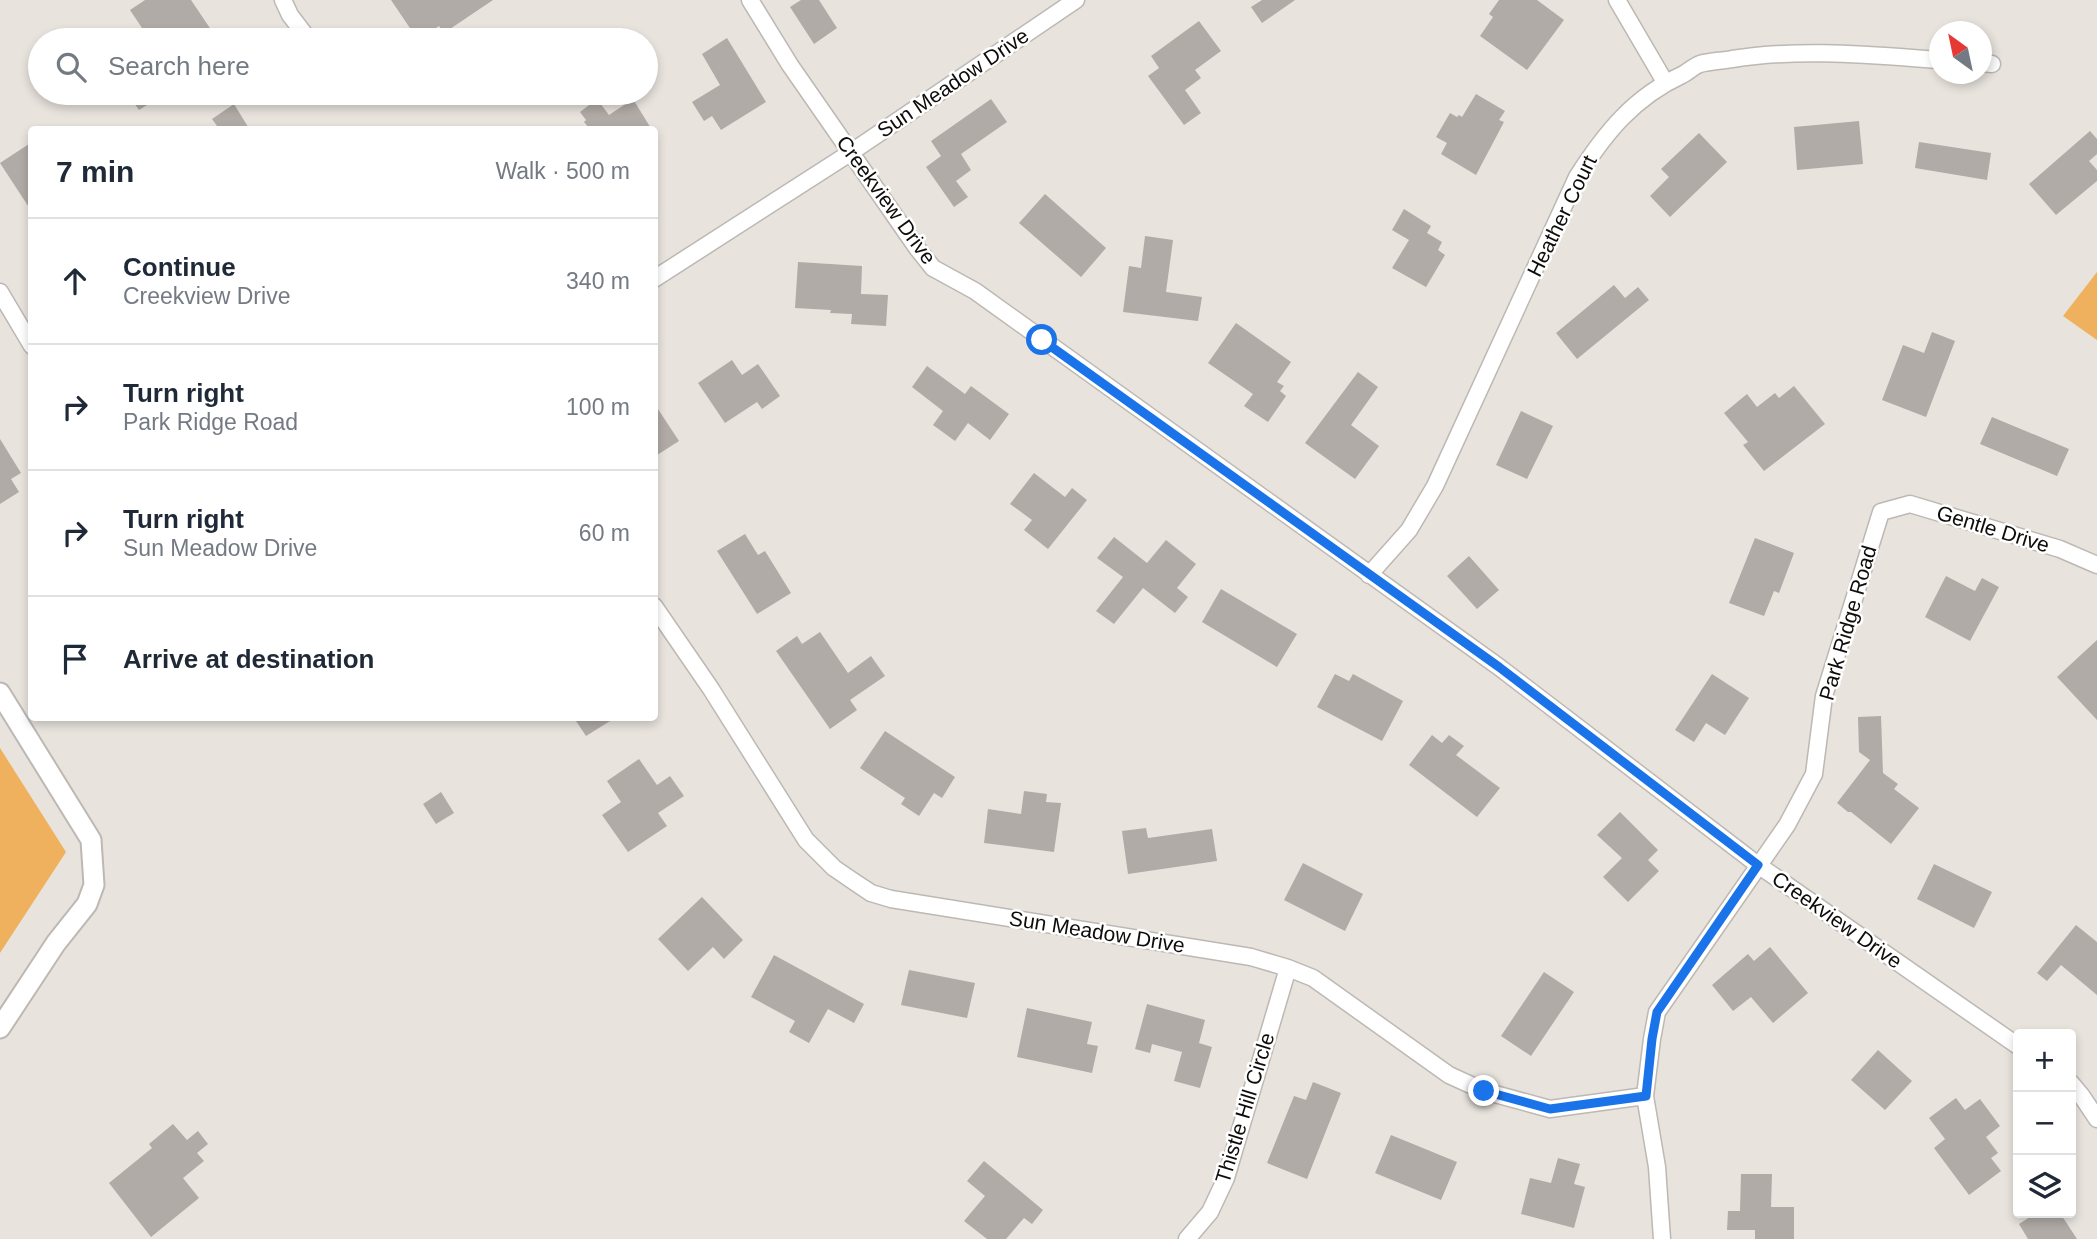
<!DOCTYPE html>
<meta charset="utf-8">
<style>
:root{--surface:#fff;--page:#f6f6f7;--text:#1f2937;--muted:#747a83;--line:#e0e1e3}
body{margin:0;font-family:Helvetica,sans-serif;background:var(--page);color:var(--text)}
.controls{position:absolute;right:21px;bottom:21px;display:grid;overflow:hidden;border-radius:7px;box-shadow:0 4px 10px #0003}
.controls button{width:63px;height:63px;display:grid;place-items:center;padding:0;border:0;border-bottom:2px solid var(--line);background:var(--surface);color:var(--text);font:35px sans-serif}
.compass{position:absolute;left:1929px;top:21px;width:63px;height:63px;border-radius:50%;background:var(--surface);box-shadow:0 4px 10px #0003;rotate:327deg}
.stop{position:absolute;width:21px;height:21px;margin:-16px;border:5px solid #1a73e8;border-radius:50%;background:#fff}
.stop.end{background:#1a73e8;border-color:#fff;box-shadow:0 2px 7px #0008}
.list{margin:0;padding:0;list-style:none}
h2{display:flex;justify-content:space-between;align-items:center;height:91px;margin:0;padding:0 28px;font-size:30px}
h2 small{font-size:23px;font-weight:400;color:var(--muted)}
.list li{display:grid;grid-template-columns:46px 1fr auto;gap:21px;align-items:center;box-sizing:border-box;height:126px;padding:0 28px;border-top:2px solid var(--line)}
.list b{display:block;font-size:26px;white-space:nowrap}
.list p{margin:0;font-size:23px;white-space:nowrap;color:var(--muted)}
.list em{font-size:23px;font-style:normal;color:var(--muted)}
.icon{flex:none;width:38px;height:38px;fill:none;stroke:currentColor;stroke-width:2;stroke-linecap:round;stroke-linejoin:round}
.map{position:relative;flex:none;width:2097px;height:1239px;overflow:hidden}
.search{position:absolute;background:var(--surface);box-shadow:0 4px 10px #0003;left:28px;top:28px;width:630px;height:77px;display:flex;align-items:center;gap:18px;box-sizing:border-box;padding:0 24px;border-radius:38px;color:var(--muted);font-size:26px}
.panel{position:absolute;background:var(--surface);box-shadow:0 4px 10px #0003;left:28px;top:126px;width:630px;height:595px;border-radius:7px}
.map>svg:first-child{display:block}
.green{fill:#efb15e}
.building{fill:#b0aba6}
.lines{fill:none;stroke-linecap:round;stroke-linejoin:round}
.minor-casing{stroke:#bdb8b3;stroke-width:19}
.tertiary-casing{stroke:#bdb8b3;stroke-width:23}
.minor{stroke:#fff;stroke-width:16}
.tertiary{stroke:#fff;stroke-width:19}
.route{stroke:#1a73e8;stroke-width:9}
.labels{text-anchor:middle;stroke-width:5;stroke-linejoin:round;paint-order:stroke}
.street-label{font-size:21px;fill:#0d0c0a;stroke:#fff}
</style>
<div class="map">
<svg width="2097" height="1239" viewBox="0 0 2097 1239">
<rect width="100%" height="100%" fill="#e8e3dd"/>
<!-- green -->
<path class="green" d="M2097,272v68l-34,-24z
M0,748l66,104 -66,101z"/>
<!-- building -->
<path class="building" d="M145,0h46l27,40h-68l-20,-30z
M391,0h102l-49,33 -5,-7 -21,14z
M801,0h18l18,28 -23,16 -24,-37z
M1262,0h33l-33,23 -11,-16z
M1499,0h38l27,20 -37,50 -47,-34 13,-19 -4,-3z
M1199,21l22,30 -26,19 6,8 -16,12 16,23 -17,12 -36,-49 11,-8 -8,-12z
M727,38l39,64 -45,28 -9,-14 -8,5 -12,-19 28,-17 -18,-31z
M127,93h39l-27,17z
M1476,94l29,17 -6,9 5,2 -28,53 -35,-21 6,-11 -11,-6 14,-24 7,4 2,-2 3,2z
M597,99l12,16 24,-16 19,31h-65l2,-2 -5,-6 2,-2 -6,-8z
M991,99l16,23 -46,32 10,16 -15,11 12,16 -14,10 -28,-40 15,-11 -10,-15z
M234,104l16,26h-30l-8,-11z
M1859,121l4,43 -66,6 -3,-43z
M2090,131l7,8v15l-8,7 8,9v11l-41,34 -27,-31z
M1699,133l28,29 -57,55 -20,-21 19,-19 -8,-8z
M32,142v70l-32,-49z
M1919,142l72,11 -4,27 -72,-12z
M1045,194l61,54 -25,29 -62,-54z
M1404,209l27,17 -4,7 15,9 -4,8 7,5 -19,32 -34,-19 17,-28 -17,-10z
M1145,236l28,4 -7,52 36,5 -4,24 -75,-9 6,-46 12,2z
M798,262l64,4 -1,28 27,1 -2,31 -35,-2 1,-10 -22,-1 1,-3 -36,-2z
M1614,285l11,13 13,-11 11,13 -72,59 -21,-26z
M1236,323l55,39 -14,20 7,4 -4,5 6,5 -18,26 -24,-16 9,-12 -45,-31z
M1932,332l23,9 -29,76 -44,-17 21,-55 21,8z
M732,360l10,15 16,-11 22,32 -18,13 -5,-7 -32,21 -27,-40z
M927,366l38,28 6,-8 38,28 -19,26 -22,-17 -13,18 -22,-16 10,-14 -31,-24z
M1358,372l20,15 -27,38 28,21 -24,33 -50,-36z
M1794,386l31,38 -61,47 -21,-26 5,-3 -24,-29 23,-19 10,13 18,-14 4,5z
M654,403l25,38 -25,16z
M1521,411l32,15 -26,53 -31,-14z
M1992,417l77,32 -12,27 -77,-32z
M0,439l21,34 -10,6 8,13 -19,12z
M1034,473l31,24 7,-9 15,12 -39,49 -24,-19 8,-10 -22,-16z
M745,534l13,21 7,-4 26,42 -34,21 -40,-63z
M1114,537l33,26 19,-23 30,24 -19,24 11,9 -13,16 -32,-25 -29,36 -18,-13 27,-34 -26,-19z
M1755,538l39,15 -15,40 -5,-2 -10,25 -35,-13z
M1469,556l30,34 -22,19 -30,-33z
M1946,576l29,15 7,-13 17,9 -29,54 -45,-24z
M1221,589l76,45 -20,33 -75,-45z
M820,632l28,41 23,-17 14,20 -35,24 7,10 -27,19 -54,-78 21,-15 5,8z
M2097,640v80l-40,-43z
M1335,674l14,7 4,-7 50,27 -21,40 -65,-34z
M1712,674l37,24 -24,37 -19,-12 -12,19 -19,-12z
M1881,716l2,57 15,11 -4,5 25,19 -28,36 -40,-32h-3l-11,-9 33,-43 -11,-8 -1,-35z
M574,718h41l-29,18z
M885,731l70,46 -13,21 -8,-5 -15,23 -18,-12 4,-6 -45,-30z
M1432,735l10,8 7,-8 15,11 -8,9 44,33 -23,29 -68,-52z
M639,759l18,26 13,-9 14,20 -26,17 9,13 -39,26 -26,-37 19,-13 -14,-21z
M1024,791l23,3 -1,8 15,1 -7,49 -70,-9 4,-34 33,5z
M441,792l13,21 -18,11 -13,-20z
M1620,812l38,38 -10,10 11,11 -31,31 -25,-25 19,-19 -25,-23z
M1146,828l2,10 64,-9 5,32 -89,13 -6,-43z
M1303,863l60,31 -18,37 -61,-31z
M1934,864l58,28 -18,36 -57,-29z
M702,897l41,43 -19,19 -11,-12 -25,24 -30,-32z
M2076,925l21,17v53l-36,-30 -14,16 -10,-8z
M1770,947l38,46 -35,30 -22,-26 -18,14 -21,-26 36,-31 6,7z
M774,955l90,49 -10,19 -26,-14 -19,34 -20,-11 6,-11 -44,-24z
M909,970l66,13 -8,35 -66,-13z
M1544,972l30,20 -43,64 -30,-20z
M1147,1004l58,16 -6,23 13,4 -12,41 -26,-7 8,-29 -30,-8 -2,9 -15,-4z
M1027,1008l65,14 -5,22 11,2 -6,27 -75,-16z
M1878,1050l34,31 -27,29 -34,-30z
M1313,1082l28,11 -34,86 -40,-16 27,-67 12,4z
M1956,1098l9,12 15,-11 20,27 -14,11 12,16 -7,5 10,13 -32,24 -35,-47 11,-9 -16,-21z
M173,1124l14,16 11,-9 10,13 -11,9 7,8 -21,17 16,20 -48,39 -42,-54 43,-35 -3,-4z
M1391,1135l66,27 -16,38 -66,-27z
M1558,1158l22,6 -6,20 11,3 -11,41 -53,-14 9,-36 21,5z
M984,1161l59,49 -11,14 -8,-6 -18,21h-19l-23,-18 21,-25 -18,-15z
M1741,1174h31l-1,33h23v32h-39v-9h-28l1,-19h12z
M2036,1213h24l17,26h-49l-9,-15z"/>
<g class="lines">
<defs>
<path id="minor" d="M283,0l7,15 19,25
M750,0l40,65 127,183 16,20 42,23 524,376 259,198 260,181
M1617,0l48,82
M1982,63l10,1
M654,279l196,-126 226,-153
M0,292l32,54
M1369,575l40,-45 26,-44 142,-309c28,-44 57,-80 105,-102 6,-3 12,-9 18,-11 10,-3 22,-3 32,-5 69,-11 138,-4 208,1
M654,606l57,83 95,151 28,28 19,13 18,12 20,6 360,58 37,11 25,10 136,97 35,16 66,18 95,-13
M2071,1083l10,12 16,24
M1187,1239l23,-27 16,-34 62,-210
M1662,1239l-5,-72 -12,-71 7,-57 5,-27 130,-187 27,-51 10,-78 57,-184 29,-8 150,45 37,16"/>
<path id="tertiary" d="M0,693l91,147 3,45 -7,19 -31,39 -56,85"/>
</defs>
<!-- minor casing -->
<use href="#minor" class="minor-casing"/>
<!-- tertiary casing -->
<use href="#tertiary" class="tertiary-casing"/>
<!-- minor -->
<use href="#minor" class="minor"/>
<!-- tertiary -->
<use href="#tertiary" class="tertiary"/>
</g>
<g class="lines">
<!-- route -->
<path class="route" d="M1042,340l457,327 259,198 -101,147 -5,27 -6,57 -96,13 -66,-18"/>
</g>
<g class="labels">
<!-- street labels -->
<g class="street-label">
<text transform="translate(953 83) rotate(-34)" y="7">Sun Meadow Drive</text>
<text transform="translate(886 200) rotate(54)" y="7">Creekview Drive</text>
<text transform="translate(1562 216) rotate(-64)" y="7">Heather Court</text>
<text transform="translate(1993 529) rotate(17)" y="7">Gentle Drive</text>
<text transform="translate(1848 623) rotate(-74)" y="7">Park Ridge Road</text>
<text transform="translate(1837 920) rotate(35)" y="7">Creekview Drive</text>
<text transform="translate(1097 932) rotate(9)" y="7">Sun Meadow Drive</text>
<text transform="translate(1245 1108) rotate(-73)" y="7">Thistle Hill Circle</text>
</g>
</g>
</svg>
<div class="controls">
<button>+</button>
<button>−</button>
<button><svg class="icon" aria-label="layers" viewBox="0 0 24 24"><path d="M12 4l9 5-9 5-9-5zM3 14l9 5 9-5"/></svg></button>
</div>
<svg class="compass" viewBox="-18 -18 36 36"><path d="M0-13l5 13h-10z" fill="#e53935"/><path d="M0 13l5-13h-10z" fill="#747a83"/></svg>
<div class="stop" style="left:1042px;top:340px"></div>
<div class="stop end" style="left:1484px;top:1091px"></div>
<div class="search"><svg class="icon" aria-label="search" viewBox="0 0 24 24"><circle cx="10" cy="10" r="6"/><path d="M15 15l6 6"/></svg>Search here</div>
<section class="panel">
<h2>7 min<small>Walk · 500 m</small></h2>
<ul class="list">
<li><svg class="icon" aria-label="ahead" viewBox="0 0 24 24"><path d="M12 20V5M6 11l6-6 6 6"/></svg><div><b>Continue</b><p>Creekview Drive</p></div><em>340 m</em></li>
<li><svg class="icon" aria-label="right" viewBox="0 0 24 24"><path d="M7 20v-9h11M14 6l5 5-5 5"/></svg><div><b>Turn right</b><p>Park Ridge Road</p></div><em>100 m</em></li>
<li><svg class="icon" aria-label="right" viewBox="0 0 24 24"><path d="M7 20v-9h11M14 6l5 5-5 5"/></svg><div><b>Turn right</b><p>Sun Meadow Drive</p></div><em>60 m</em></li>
<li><svg class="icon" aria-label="arrive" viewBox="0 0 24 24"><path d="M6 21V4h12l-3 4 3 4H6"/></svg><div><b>Arrive at destination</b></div></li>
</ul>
</section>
</div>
